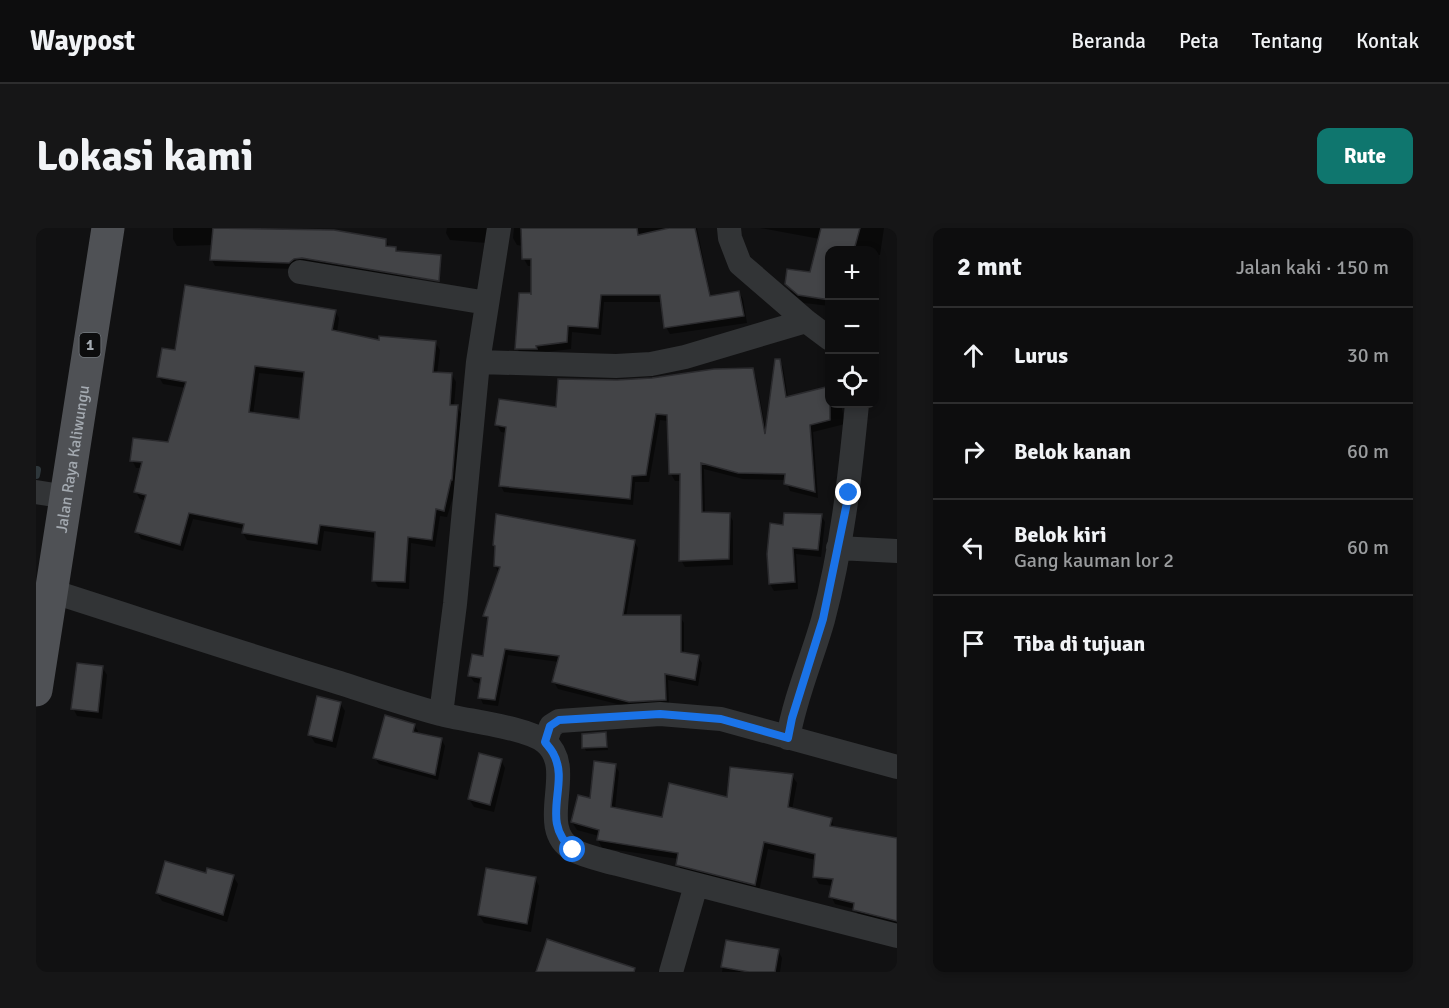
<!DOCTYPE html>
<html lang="id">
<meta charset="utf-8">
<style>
:root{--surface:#0d0d0e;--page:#161617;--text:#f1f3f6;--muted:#9a9c9e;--line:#2d2d2e;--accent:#0f766e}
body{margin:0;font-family:Signika,sans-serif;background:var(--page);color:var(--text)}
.controls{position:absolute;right:18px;top:18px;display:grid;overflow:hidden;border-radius:12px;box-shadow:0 3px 9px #0003}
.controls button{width:54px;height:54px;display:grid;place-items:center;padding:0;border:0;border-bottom:2px solid var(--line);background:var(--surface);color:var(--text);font:30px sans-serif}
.stop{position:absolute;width:18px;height:18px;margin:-14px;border:4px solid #1a73e8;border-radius:50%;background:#fff}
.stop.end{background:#1a73e8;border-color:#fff;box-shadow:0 2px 6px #0008}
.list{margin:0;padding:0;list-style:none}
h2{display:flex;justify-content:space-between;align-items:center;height:78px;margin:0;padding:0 24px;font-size:26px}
h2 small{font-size:20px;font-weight:400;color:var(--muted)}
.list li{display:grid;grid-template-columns:39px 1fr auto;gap:18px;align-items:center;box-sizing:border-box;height:96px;padding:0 24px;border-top:2px solid var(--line)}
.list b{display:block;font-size:22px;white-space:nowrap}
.list p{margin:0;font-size:20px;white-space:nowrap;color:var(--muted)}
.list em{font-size:20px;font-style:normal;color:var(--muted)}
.icon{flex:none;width:33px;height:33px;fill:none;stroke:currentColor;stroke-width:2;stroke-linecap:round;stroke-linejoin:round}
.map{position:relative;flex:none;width:861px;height:744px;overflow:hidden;border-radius:12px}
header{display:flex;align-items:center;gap:36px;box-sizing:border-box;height:84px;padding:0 30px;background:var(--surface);border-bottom:2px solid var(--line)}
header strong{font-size:28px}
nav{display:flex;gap:33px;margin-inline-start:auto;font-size:21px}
.intro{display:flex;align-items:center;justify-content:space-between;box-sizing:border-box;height:144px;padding:0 36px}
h1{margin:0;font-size:42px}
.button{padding:15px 27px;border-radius:12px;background:var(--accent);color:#fff;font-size:21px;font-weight:700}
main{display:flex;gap:36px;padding:0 36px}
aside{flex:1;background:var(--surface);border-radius:12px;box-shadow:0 3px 9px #0003}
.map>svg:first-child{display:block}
.shadow{fill:#0007;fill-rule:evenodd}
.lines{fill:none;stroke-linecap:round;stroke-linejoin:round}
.stream{stroke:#2e373b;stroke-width:8}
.building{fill:#434447;stroke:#2b2b2e;stroke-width:1.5;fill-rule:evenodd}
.street{stroke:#323436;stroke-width:24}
.primary{stroke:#4f5155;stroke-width:33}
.route{stroke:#1a73e8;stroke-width:8}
.labels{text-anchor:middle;stroke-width:4.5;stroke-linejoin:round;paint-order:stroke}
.shield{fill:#0c0c0d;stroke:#767b80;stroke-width:1.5}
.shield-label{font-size:15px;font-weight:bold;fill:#a4aab1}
.street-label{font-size:16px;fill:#a4aab1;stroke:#0c0c0d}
</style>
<header>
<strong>Waypost</strong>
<nav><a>Beranda</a><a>Peta</a><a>Tentang</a><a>Kontak</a></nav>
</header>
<div class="intro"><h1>Lokasi kami</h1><a class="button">Rute</a></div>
<main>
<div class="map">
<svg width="861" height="744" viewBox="0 0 861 744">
<rect width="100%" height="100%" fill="#111112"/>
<!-- shadow -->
<path class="shadow" d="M137,0h91v2l122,10 4,8h5l3,5 15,7 -1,21 -119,-12 -78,-3 -3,-6 1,-15 -36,1 -4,-7z
M411,0h44l-4,15 -37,-3 -4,-7z
M478,0h183l14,69 28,-5 4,7 4,24 -77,11 -4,-7 -4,-25h-58l-3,33 -29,-3 -1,17 -50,6 -4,-7 16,-49v-33h-5l-4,-7 -1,-13 -6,-1 -4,-7z
M724,0h124l-4,27 -6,-1v-4h-44v56l-26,-3 -13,-11 -4,-8 24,-10 9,-35z
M299,83l4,7 -2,15 43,9h55l5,8 -3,24 15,1 4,7 -2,24h3l4,8 -5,73 -9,30 -7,-1 -5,31 -24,-4 -2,46 -31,-2 -4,-7 2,-42 -52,-7 -3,20 -74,-11 -4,-7 1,-4 -51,-10 -10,32 -42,-12 -4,-8 9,-30 -6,-2 -4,-7 6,-24h-6l-4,-8 37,-17 17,-55 -23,-4 -4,-7 17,-25zM223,145l46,5 -5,43 -47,-7z
M743,132l4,7 5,31 53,6 4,20 -32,8 5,66 -28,-7 -4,-11 -43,-1 -39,-10 1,45h24l4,7v44l-48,2 -4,-7 1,-79h-7l-4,-7 -3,-53 -8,-1 -11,62h-14l-2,23 -129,-13 -3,-6 6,-53 -6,-1 -4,-7 60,-17 60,-26 135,-12 4,7 10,54z
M785,287l4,7 -4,35 -25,-3 2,35 -24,2 -4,-7 15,-58z
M598,313l4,7 -12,69h54l4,6v31l14,3 4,6 -4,23 -30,-6 1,26 -36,2 -75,-19 -4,-7 5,-20 -51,-7 -10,51 -15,-2 -3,-7 1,-13 -7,-2 -4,-6 15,-18 4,-35 -4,-7 14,-43 -4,-7 2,-17 -3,-4z
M66,439l5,8 -5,44 -25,-3 -4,-8z
M304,475l5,8 -9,37 -21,-5 -5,-8z
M378,497l4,6 -1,4 24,4 4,7 -7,34 -59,-16 -4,-6z
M570,506l2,16 -22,1 -2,-4z
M465,532l4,8 -11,44 -20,-5 -5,-8z
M579,537l4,7 -4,37 48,10 129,-43 5,7 -5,27 39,9 4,10 62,11v87l-38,-10 -4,-8 -20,-5 -4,-8 2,-10 -14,-2 -4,-7 1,-17 -48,-11 -9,42 -77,-19 -4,-8 1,-5 -77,-11 -4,-8 1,-4 -22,-6 -5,-8 19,-22z
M171,646l26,2 5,8 -11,38 -65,-21 -5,-8z
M499,650l4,8 -8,46 -47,-9 -5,-8z
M691,713l51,10 4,7 -2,14h-58z"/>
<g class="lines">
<!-- stream -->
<path class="stream" d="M0,247l1,-5"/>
</g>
<!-- building -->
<path class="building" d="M177,0l121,2 52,9v7l10,1v4l45,4 -2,26 -137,-23 -8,1 -5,4 -79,-3z
M485,0h116l1,7 31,-7h26l15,68 29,-5 5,25 -80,12 -4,-33h-59l-3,33 -30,-2 -1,16 -31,4 1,3h-22l4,-56h12v2v-36h-9z
M785,0h39l-6,22h-24v50l-32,-5 -13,-11 2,-15 23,3z
M149,57l151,25 -4,20 47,10v-4l57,5 -3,31 19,1 -2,32h8l-6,75h-1l-7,31 -8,-2 -4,31 -24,-3 -3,45 -33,-1 3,-49 -55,-7 -3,19 -75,-11 2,-9 -55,-11 -9,32 -45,-13 11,-37 -12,-3 8,-30 -12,-1 3,-23 35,4 18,-60 -29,-5 5,-29 13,2zM219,138l49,6 -5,47 -50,-7z
M739,131h5l6,38 44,-11v34l-20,5 5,67 -31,-8 1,-10 -47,-1 -37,-10 1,49 28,1 -1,46 -50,2 1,-87h-11l-2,-59 -11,-1 -10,61 -14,1 -2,23 -131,-13 7,-59 -11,-2 4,-26 57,8 2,-28 59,1 35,-2 62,-9 39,-1 12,66z
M748,285l38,1 -4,36 -25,-2 2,34 -26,2 -2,-30 3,-31 13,2z
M460,286l139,26 -12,75h58v37l18,3 -4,25 -30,-6 1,26 -37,2 -77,-20 7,-26 -54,-7 -10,51 -17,-2 3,-20 -13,-2 4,-22 11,2 5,-39 -5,-1 17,-49 -6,-1 1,-20 -2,-1z
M41,435l26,3 -5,46 -27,-3z
M281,468l24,6 -9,39 -24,-6z
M349,487l30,9 -2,8 29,6 -7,37 -62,-17z
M570,504l1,15 -25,1v-14z
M443,525l23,6 -12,46 -22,-6z
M558,533l22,3 -5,43 51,10 7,-34 58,14 3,-30 63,7 -5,33 44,11 -2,8 67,12v83l-44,-11 1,-7 -25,-6 4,-18 -20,-2 2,-23 -51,-12 -9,43 -79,-20 2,-12 -81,-13 2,-10 -28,-8 7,-27 12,3z
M129,633l41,12 1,-5 27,7 -11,40 -67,-22z
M450,640l50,9 -9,47 -49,-9z
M511,711l88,29 -1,4h-98z
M690,712l53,9 -4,23h-26l-28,-5z"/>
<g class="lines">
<!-- street -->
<path class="street" d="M693,0l1,10 10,26 66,57 24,18
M264,44l187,31
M442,134l138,4 35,-2 34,-7 121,-36
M0,264l31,5
M802,320l59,3
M15,363c97,31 193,63 289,92 34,11 67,22 100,31 26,7 86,13 105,28 33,27 -11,85 28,108 13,7 30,10 44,14l280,72
M405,486l14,-110 23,-242 21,-134
M752,510c7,-41 24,-79 35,-118 19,-71 27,-144 34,-216
M509,514l6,-16 8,-5 101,-7 61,5 176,48
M635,744l25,-87"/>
<!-- primary -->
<path class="primary" id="s1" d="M0,462l72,-462"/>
</g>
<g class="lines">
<!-- route -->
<path class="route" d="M537,622c-35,-29 -2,-66 -20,-97 -2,-4 -6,-8 -8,-11l5,-16 9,-6 101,-6 61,5 67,19 4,-20 31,-99 26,-126"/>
</g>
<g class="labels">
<!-- shield labels -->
<rect class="shield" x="43.5" y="105" width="21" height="24" rx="4.5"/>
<g class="shield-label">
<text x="54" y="122">1</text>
</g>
<!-- street labels -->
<g class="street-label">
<text dy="6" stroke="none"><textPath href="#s1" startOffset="234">Jalan Raya Kaliwungu</textPath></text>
</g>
</g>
</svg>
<div class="controls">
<button>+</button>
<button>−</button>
<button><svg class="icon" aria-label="locate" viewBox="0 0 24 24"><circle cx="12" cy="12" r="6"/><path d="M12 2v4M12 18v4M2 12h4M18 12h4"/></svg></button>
</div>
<div class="stop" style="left:537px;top:622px"></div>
<div class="stop end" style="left:813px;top:265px"></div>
</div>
<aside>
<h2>2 mnt<small>Jalan kaki · 150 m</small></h2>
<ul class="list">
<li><svg class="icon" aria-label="ahead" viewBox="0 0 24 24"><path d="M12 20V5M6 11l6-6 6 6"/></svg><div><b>Lurus</b></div><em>30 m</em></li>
<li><svg class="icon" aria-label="right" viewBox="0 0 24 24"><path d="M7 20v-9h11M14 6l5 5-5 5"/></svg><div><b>Belok kanan</b></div><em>60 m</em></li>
<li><svg class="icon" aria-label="left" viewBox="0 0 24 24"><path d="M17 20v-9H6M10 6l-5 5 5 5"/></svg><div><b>Belok kiri</b><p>Gang kauman lor 2</p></div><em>60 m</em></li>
<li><svg class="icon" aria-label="arrive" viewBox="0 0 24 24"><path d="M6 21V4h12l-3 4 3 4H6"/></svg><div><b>Tiba di tujuan</b></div></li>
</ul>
</aside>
</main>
